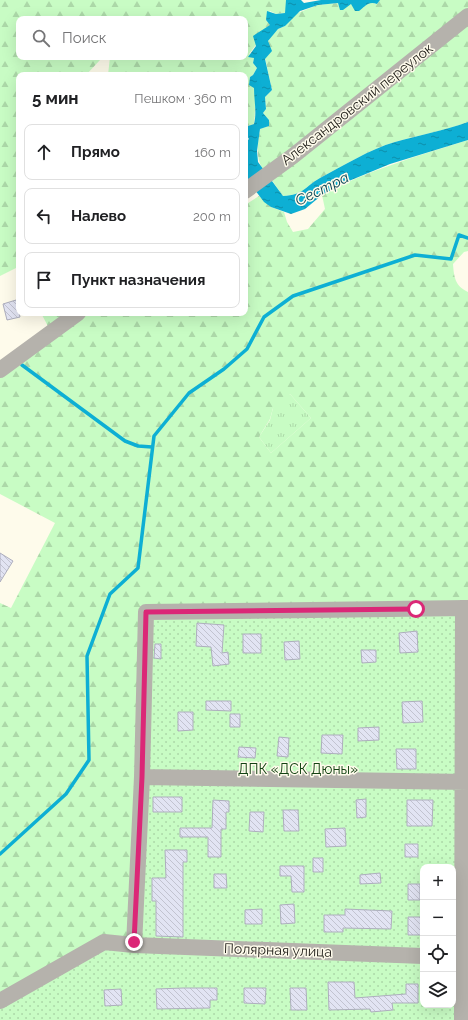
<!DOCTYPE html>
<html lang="ru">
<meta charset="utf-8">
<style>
:root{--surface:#fff;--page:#f2f2f2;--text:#202124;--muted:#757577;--line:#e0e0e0}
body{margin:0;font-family:Raleway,sans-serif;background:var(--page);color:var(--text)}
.controls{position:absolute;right:12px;bottom:12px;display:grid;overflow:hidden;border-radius:8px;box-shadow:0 4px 16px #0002}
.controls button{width:36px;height:36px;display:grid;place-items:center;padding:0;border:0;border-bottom:1px solid var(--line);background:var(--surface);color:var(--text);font:20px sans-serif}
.stop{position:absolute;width:12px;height:12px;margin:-9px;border:3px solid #db2777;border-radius:50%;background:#fff}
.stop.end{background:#db2777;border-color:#fff;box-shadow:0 1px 4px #0008}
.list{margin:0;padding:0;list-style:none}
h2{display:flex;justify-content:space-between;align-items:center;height:52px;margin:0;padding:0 16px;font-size:17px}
h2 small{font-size:13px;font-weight:400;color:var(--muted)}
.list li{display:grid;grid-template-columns:26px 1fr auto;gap:12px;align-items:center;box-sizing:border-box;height:56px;margin:0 8px 8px;padding:0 8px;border:1px solid var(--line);border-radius:8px}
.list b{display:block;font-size:15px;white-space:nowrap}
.list em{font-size:13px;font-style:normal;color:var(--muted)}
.icon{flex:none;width:22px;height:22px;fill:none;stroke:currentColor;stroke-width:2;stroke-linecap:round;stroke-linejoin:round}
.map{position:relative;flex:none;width:468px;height:1020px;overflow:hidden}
.search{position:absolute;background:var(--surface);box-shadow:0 4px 16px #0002;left:16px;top:16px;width:232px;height:44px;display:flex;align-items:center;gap:10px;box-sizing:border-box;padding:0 14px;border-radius:8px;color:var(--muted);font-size:15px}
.panel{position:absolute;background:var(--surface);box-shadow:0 4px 16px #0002;left:16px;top:72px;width:232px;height:244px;border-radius:8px}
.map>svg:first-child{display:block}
.grass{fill:url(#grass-tufts)}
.forest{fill:url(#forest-firs);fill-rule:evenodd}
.garden{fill:url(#garden-dots);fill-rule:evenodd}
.water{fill:url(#water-ripples)}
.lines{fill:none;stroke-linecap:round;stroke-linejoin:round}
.stream{stroke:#0dafd4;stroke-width:3.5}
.building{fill:url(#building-back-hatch);stroke:#adaebd}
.minor{stroke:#b5b2ac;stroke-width:16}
.route{stroke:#db2777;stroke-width:5}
.labels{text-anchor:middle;stroke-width:3;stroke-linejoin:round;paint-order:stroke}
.street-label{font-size:14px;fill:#22201b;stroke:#fefbeb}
.park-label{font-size:14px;fill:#124211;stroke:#fefbeb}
.water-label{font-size:15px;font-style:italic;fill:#0a4656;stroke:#fefbeb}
</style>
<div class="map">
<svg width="468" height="1020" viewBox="0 0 468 1020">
<defs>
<pattern id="grass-tufts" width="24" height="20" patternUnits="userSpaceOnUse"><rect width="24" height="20" fill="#c8fcc4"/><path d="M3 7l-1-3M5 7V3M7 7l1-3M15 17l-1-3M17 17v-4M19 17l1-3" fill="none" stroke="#acd8a8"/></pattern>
<pattern id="forest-firs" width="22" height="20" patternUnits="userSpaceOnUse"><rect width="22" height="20" fill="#c8fcc4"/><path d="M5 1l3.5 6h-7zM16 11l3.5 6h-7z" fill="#acd8a8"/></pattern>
<pattern id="garden-dots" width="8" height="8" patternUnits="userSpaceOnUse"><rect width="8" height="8" fill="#c8fcc4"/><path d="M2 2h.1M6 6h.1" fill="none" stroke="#acd8a8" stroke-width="1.8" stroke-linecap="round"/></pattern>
<pattern id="water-ripples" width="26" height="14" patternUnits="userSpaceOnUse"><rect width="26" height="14" fill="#0dafd4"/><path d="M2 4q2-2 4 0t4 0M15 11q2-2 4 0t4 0" fill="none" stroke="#0c8eab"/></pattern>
<pattern id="building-back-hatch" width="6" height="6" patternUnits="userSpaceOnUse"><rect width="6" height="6" fill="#e2e4f3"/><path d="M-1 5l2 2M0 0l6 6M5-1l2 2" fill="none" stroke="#c2c3d0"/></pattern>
</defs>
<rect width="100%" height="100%" fill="#fefbeb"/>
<!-- grass -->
<path class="grass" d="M290,394l21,24 -40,35 -12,-16 11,-17 3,-12z"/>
<!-- forest -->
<path class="forest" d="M0,0h288l-3,13 -9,1 -6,-3 -4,9 5,5 -22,29 5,4 -1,5 4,5 -4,7 -3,2v5c1,2 3,3 4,5 2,6 1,32 0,37l-6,2 -3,7v-58h-137l2,-18h135v-38h-226v38h88l-7,3 -14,15h-67v198l-3,-5 -16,8z
M380,0h88v14l-205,156c-8,-14 -5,-26 -3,-41l9,-3v-6l-6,-7 3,-4 -1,-12 7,-7 -7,-32 4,-4 -1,-13 5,-7 5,-5 7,-3 10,-12 23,-9 20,-2 1,3 12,-2 12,4c4,-5 8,-6 14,-4z
M468,19v103c-25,9 -48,13 -73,20 -25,7 -52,24 -75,36 -16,9 -16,17 -37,18l-12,-17z
M468,140v111l-4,1 -11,12c1,13 2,22 15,28v317l-334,333 -134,59v-398l11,5 44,-85 -55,-29v-124l51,-38 -10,-19h204v-108l14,-9 12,11 13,5 3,10 6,10 15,-3 17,-20 -3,-14c46,-25 96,-39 146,-55zM290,394l21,24 -40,35 -12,-16 11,-18 3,-11c9,-1 13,-6 17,-14z"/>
<!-- garden -->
<path class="garden" d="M468,609v411h-468v-19l104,-59h29l13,-330zM423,867h30v138h-30z"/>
<!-- water -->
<path class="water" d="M286,0h15l3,3 17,-3h59l-3,4c-9,-3 -11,2 -18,7h-4l-4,-7 -8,6h-3l-2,-7 -20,2 -18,6 -15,15 -7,3 -10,12 4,10 -7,8 7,31 -7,7 1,12 -3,4 6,7v6l-9,3 -3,22 1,11 25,34c21,-1 21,-9 37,-18 23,-12 50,-29 75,-36 25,-7 47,-11 73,-20v18l-78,24 -46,19 -22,12 -17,14 -14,5 -20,-7 -7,-5 -19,-25v-34l4,-4 -4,-6 3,-7 6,-2c3,-11 0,-24 0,-36l-5,-3 1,-8 3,-2 4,-7 -4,-5 1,-5 -6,-1 8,-11 -3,-10 17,-11 -4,-5 1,-9 9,3 9,-1z"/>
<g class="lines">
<!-- stream -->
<path class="stream" d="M22,365l103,76 13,5 14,1
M0,854l66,-60 23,-34 -2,-104 23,-62 28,-26 16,-132 35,-43 35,-24 23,-20 17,-32 29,-21 122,-41 36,4 8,-24 9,3"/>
</g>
<!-- building -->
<path class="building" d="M16,300l4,17 -13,3 -4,-16z
M0,553l13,8 -13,21z
M197,623l27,2 -2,28 6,-1 1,12 -16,2 -2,-19 -15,-1z
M417,631l1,21 -18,1 -1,-20z
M243,634h18v19h-18z
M299,641l1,18 -15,1 -1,-18z
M155,644h6v15l-7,-1z
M361,650h15v12l-14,1z
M206,701h25v10l-25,-1z
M422,701l1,21 -20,1 -1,-21z
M178,712h15v18l-15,1z
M230,714h10v13h-10z
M379,727v13l-21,1v-13z
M322,735h21l-1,19 -21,-1z
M279,737l10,1 -1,19 -11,-1z
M239,747l17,1 -1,10 -17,-1z
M396,749h20v20h-19z
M153,797h29v15h-29z
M366,799v18l-9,1 -1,-18z
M213,800l16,1v11h-3v17h-5v28h-13v-20h-28v-9h32z
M407,800h26l-1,26h-25z
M283,810h15l1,21h-15z
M250,812h14l-1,20 -14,-1z
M345,828l1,18 -20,1 -1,-18z
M405,844h13v13h-13z
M165,850h22v12h-4v75l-27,-1v-35h-4v-23h14z
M313,858h10v14h-10z
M280,866h24v26h-12l-1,-16h-11z
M380,873l1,10 -21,1v-9z
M214,874h12l1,14h-13z
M408,884h12v16h-12z
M294,904l1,19 -14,1 -1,-19z
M262,909v15h-17v-14z
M345,909l47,2 -1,18 -48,-1v4h-19v-17h21z
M408,917h15v18h-15z
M328,982h26l1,16 51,-4v-10h12v19h-26l1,7 -22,2 -1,-3 -41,1z
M183,988h34v12h-7v8l-53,1 -1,-20z
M244,988h22l-1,16 -21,-1z
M290,988h16l1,22h-16z
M121,989l1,16 -17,1 -1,-16z"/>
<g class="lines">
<!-- minor -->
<path class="minor" d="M245,191l48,-35 175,-140
M0,370l78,-57
M142,777l326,5
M134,945l289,11
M0,1001l104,-59 30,3 8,-168 4,-165 322,-4
M462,1020l1,-412"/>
</g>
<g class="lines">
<!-- route -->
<path class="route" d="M134,942l8,-165 4,-165 270,-3"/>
</g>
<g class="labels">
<!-- street labels -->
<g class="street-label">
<text transform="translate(357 104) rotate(-38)" y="5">Александровский переулок</text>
<text transform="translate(278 950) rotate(2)" y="5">Полярная улица</text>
</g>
<!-- park labels -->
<g class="park-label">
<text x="298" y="774">ДПК «ДСК Дюны»</text>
</g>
<!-- water labels -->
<g class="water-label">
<text transform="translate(322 189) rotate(-26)" y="5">Сестра</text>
</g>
</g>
</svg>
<div class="controls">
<button>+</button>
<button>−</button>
<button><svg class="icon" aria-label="locate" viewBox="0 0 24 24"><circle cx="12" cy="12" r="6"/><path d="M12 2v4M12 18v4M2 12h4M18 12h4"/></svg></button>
<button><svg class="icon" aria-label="layers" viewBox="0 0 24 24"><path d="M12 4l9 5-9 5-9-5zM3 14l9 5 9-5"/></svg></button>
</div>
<div class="stop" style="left:416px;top:609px"></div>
<div class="stop end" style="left:134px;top:942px"></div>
<div class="search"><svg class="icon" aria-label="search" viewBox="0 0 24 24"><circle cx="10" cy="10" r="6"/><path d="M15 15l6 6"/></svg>Поиск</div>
<section class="panel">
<h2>5 мин<small>Пешком · 360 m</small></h2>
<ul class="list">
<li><svg class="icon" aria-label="ahead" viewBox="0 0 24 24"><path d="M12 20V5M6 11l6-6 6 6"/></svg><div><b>Прямо</b></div><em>160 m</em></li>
<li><svg class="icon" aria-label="left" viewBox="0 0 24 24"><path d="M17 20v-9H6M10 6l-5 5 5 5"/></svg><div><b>Налево</b></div><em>200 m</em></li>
<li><svg class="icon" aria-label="arrive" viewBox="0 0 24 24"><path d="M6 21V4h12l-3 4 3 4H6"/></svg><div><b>Пункт назначения</b></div></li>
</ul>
</section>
</div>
